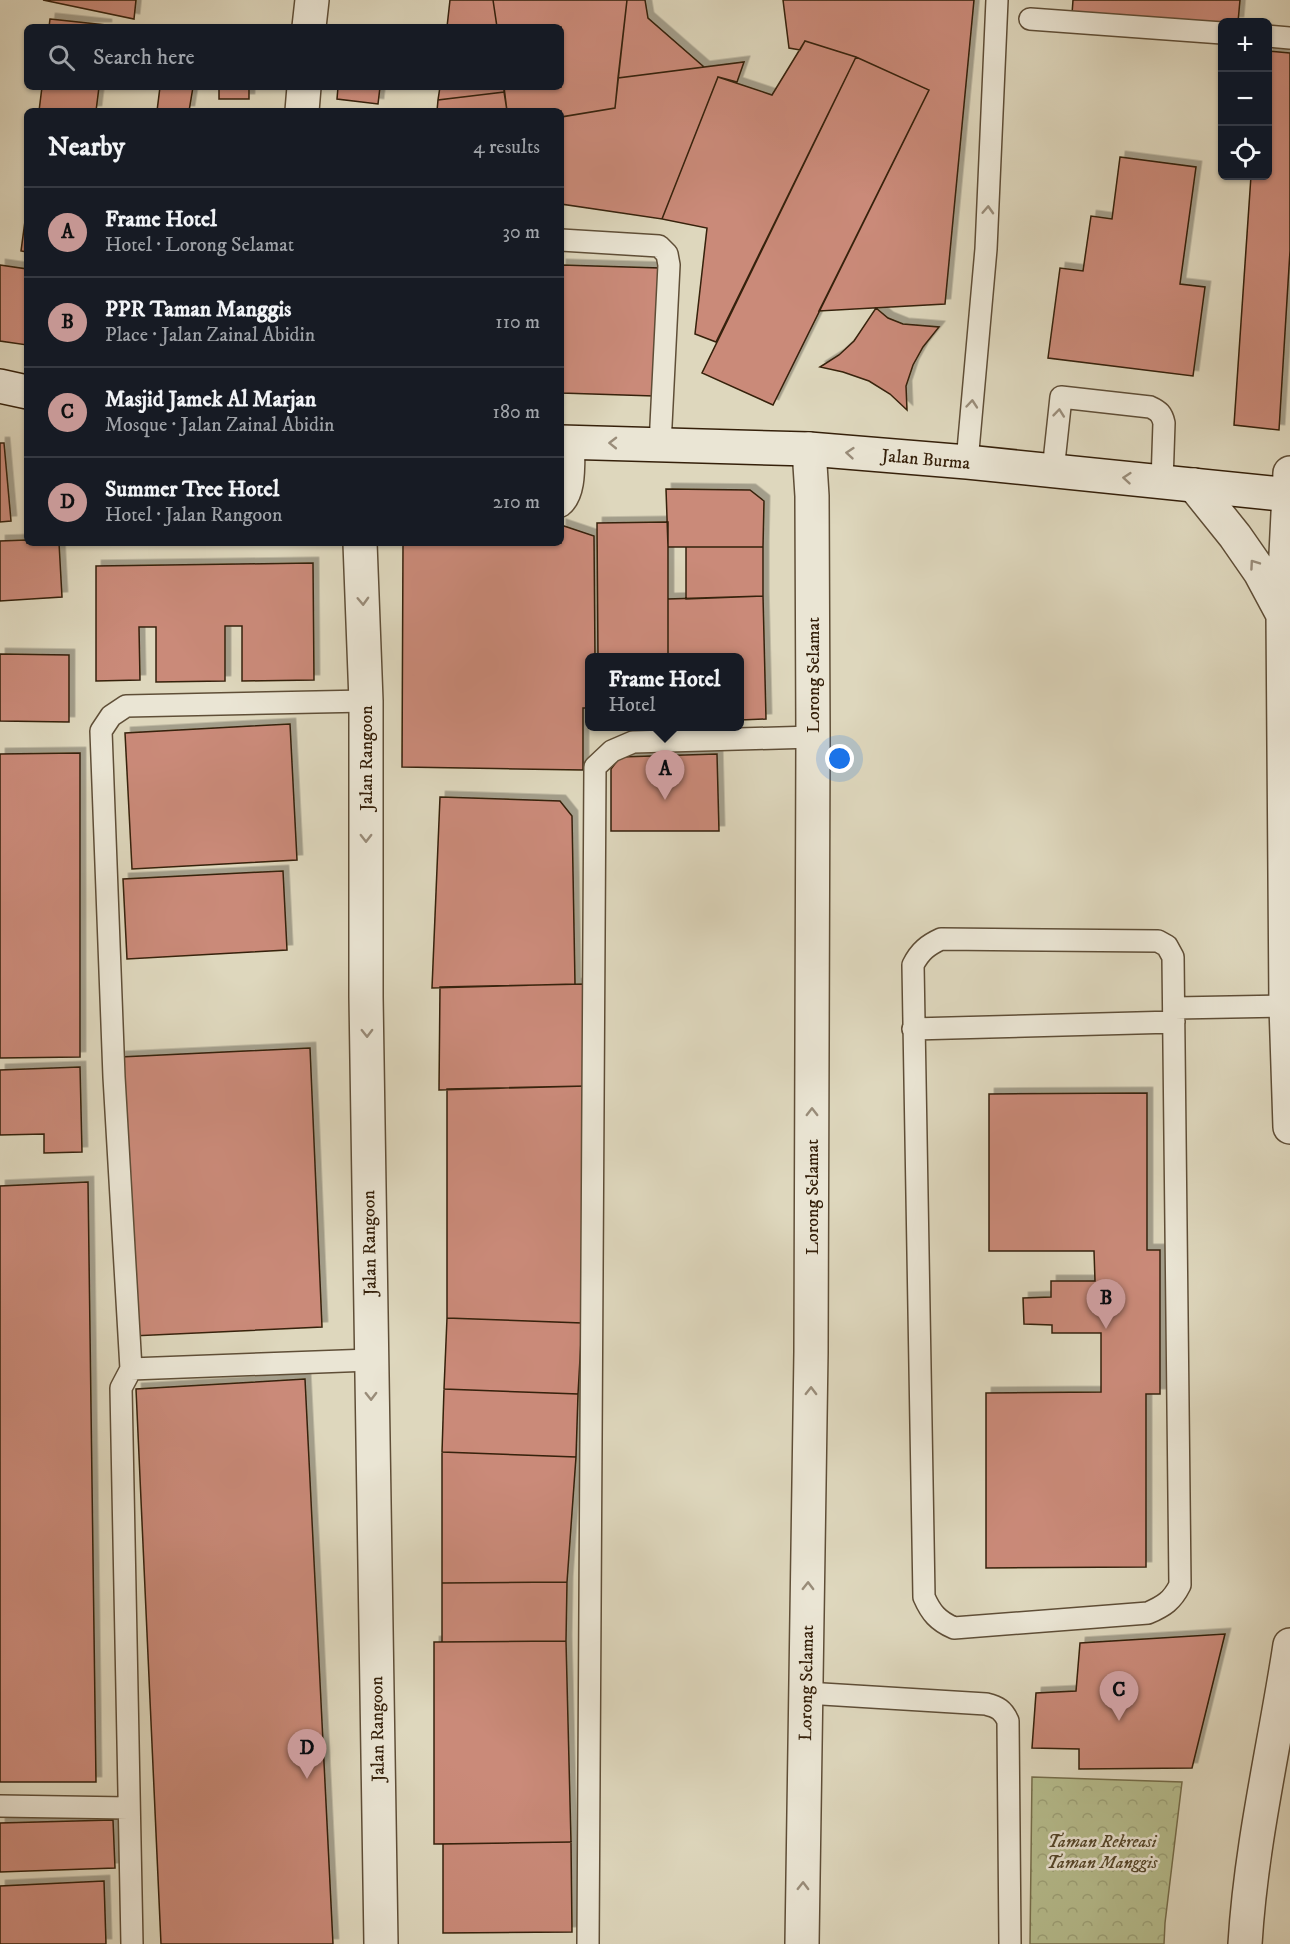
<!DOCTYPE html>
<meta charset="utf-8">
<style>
:root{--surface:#171b24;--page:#20242c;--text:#f1f3f6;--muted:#9ea1a6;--line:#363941;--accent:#c59692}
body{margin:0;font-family:"IM FELL DW Pica",serif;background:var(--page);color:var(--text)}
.controls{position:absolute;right:18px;top:18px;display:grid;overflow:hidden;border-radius:9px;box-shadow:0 2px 4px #0004}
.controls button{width:54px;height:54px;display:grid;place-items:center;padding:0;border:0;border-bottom:2px solid var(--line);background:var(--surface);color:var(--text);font:30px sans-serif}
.you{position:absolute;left:840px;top:759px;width:21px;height:21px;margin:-15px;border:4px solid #fff;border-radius:50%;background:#1a73e8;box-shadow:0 0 0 9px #1a73e833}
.badge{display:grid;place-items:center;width:39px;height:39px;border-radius:50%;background:var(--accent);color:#111;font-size:20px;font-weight:700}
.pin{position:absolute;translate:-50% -50px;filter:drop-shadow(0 2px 3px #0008)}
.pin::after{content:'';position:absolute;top:32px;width:21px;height:18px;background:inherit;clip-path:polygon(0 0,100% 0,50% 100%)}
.popup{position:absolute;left:585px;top:653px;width:159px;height:78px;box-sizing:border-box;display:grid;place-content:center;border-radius:9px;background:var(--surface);filter:drop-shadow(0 2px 4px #0005);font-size:20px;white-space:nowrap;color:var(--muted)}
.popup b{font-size:22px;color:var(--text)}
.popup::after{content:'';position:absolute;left:50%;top:100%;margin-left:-12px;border:12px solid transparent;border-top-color:var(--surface)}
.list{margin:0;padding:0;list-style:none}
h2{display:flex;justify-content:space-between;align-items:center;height:78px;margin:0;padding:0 24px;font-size:26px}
h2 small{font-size:20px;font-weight:400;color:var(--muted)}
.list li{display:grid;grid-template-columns:39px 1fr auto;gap:18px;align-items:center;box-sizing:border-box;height:90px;padding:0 24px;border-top:2px solid var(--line)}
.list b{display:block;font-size:22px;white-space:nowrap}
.list p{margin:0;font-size:20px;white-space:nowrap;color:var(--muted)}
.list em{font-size:20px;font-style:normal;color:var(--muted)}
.icon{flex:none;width:33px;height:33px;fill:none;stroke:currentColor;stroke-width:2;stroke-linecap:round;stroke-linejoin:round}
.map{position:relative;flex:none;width:1290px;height:1944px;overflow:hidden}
.search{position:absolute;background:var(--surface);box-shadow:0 2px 4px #0004;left:24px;top:24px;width:540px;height:66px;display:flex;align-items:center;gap:15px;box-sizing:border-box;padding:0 21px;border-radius:9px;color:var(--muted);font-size:22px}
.panel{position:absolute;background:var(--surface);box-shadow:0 2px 4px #0004;left:24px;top:108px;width:540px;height:438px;border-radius:9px}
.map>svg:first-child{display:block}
.park{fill:url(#park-crowns);stroke:#766e4c;stroke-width:1.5}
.building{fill:#ca8a79;stroke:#35200a;stroke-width:1.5;filter:url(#shadow)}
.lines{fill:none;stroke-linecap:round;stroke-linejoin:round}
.lane-casing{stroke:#5f4e37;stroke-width:24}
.street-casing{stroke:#5f4e37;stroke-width:36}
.secondary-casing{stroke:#35200a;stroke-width:36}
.lane{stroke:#eae5d4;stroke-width:21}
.street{stroke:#eae5d4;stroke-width:33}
.secondary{stroke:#eae5d4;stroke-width:33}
.oneway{stroke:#998c79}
.labels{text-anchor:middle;stroke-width:5;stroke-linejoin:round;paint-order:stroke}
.street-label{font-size:18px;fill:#35200a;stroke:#eae5d4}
.park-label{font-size:18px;font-style:italic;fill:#55472b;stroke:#eae5d4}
</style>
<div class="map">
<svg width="1290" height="1944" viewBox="0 0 1290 1944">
<defs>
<pattern id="park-crowns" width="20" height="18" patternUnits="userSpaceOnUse" patternTransform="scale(1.5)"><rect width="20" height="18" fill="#b6bd8e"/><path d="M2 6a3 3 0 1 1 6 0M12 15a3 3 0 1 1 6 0" fill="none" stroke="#9da279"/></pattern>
<filter id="shadow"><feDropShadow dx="5.5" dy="-5.5" stdDeviation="0" flood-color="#0004"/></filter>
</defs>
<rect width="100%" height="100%" fill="#ded7bd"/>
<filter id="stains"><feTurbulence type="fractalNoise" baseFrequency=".00333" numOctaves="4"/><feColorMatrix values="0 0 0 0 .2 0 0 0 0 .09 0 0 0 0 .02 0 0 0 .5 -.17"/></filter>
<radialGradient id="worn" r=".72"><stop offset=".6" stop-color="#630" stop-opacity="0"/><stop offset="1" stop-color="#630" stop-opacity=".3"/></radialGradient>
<!-- park -->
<path class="park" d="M1032,1777l150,5 -17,141 -1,21h-134z"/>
<!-- building -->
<path class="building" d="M43,0h93l-2,19z
M450,0h43l4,27h-50z
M493,0h134l-12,108 -54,9v-6h-54l-3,-24h57v-60h-64z
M627,0h18l3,18 56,49 -86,11z
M783,0h191l-29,304 -126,7 110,-221 -73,-33 -51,-16 -5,9 -11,-2z
M1073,0h167l-2,22h-16v3l-150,-11z
M50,19l56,6v2h-57z
M805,41l51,16 -140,285 -21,-8 12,-106 -45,-9 56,-142 54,18z
M1268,51l22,2v198l-11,179 -45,-5 17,-249h17z
M856,57l73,33 -156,315 -71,-32z
M744,62l-7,20 -19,-5 -56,142 -101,-15v-87l54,-9 3,-30z
M42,87h57l-3,24h-57z
M160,87h33l-4,24h-32z
M219,87h30v12h-30z
M338,87h42l-2,17 -41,-5z
M440,87h64v5l-66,8z
M504,92l3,19h-70l1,-11z
M1120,157l76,10 -16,117 25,3 -12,89 -145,-18 12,-90 23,3 8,-55 21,3z
M27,206v46l-6,-1z
M0,265l27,4v76l-27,-4z
M561,265l99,3 -6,128 -93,-3z
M876,308l12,10 15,6 36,3 -16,20 -10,18 -7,21 1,24 -17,-16 -21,-13 -26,-9 -23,-5 19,-12 15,-14z
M0,443h4l7,78 -11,1z
M666,489l84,1 14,11 -1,46h-95z
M668,522v136h-70l-1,-135z
M561,525l33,11 1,122h-5v50h-7v62l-181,-3 1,-224h158z
M27,540v3h32l3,54 -62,4v-60z
M686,547h77v49l-77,3z
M313,563l1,117 -72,1v-55h-17v55l-69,1v-55h-17l1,53 -44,1v-115z
M763,596l3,123 -26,1v-62h-72v-59z
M0,654l69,1v67l-69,-1z
M290,724l7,136 -165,9 -7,-136z
M80,753v304l-80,1v-304z
M717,754l2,77h-108v-62l9,-12z
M440,797l120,4 12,15 3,168 -143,4z
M283,871l4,79 -160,9 -4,-80z
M585,984l1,102 -147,4 1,-103z
M310,1048l12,279 -190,9 -12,-279z
M80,1067l2,85 -38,1v-19l-44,1v-65z
M586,1086l-4,237 -135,-5v-229z
M1147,1093v157h13v144h-14v173l-160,1v-175l115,-1v-59h-49v-8l-28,-1 -1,-26 28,-1v-16h44l-1,-30h-105v-157z
M88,1182l8,600h-96v-596z
M447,1318l135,5 -4,71 -134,-5z
M305,1379l28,565h-172l-25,-555z
M444,1389l134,5 -2,63 -134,-5z
M442,1452l134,5 -9,125 -125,1z
M567,1582l-1,59 -124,1v-59z
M1225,1634l-33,134 -113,1v-20l-47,-1 4,-55 40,-2 4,-48z
M566,1641l5,201 -137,2v-202z
M113,1820l2,48 -115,4v-49z
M571,1842l1,90 -129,1v-89z
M104,1881l2,63h-106v-58z"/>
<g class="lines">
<defs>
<path id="lane" d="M1030,19l192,14
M1268,36l22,2
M561,240l98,6 8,8 2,11 -9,180
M967,462l19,-213 11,-249
M1053,471l8,-74 89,10c9,4 12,7 14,16l-2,59
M561,506c16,-12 12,-45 13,-64
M941,939l217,2 9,5 6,11 7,628c-8,16 -16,21 -32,28l-194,15c-16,-7 -23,-15 -30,-31l-11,-632c7,-14 15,-20 28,-26z
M1175,1008l111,-2
M913,1029l261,-7
M131,1369l239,-9
M806,1693l180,11c12,3 17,6 22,17l2,223
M0,1806l128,2
M132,1944l-11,-556 10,-19 -17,-292 -13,-346 10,-15 15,-10 240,-5
M588,1944l7,-1177 17,-16 21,-9 180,-5"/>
<path id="street" d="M309,27l3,-27
M302,111l2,-24
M1290,473l-7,142 3,391 4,121
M1194,485l41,51 25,36 22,41
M360,543l6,158v296l15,947
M802,1944l9,-592 2,-615 -1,-241 -3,-47
M1245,1944c6,-101 30,-200 45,-299"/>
<path id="secondary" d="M0,386l27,6
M561,442l248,7 158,13 323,33"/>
</defs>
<!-- lane casing -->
<use href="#lane" class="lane-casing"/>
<!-- street casing -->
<use href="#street" class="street-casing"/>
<!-- secondary casing -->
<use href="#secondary" class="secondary-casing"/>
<!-- lane -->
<use href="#lane" class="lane"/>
<!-- street -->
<use href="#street" class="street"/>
<!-- secondary -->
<use href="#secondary" class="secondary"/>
</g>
<!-- one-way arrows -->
<defs><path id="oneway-chevron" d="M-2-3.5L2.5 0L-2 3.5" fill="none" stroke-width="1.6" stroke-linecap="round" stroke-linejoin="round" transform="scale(1.5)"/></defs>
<g class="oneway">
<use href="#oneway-chevron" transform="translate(988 210) rotate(-87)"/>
<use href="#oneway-chevron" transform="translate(972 404) rotate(-85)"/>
<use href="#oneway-chevron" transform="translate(1059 413) rotate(-84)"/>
<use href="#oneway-chevron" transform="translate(613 443) rotate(-179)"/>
<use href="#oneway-chevron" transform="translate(850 453) rotate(-175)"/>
<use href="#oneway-chevron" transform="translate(1127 478) rotate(-175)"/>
<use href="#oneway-chevron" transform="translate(1254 564) rotate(-125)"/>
<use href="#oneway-chevron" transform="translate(363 601) rotate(88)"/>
<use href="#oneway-chevron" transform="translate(366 838) rotate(90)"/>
<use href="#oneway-chevron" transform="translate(367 1033) rotate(89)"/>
<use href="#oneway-chevron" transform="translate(812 1112) rotate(-90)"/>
<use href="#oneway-chevron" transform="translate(811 1391) rotate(-89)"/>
<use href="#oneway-chevron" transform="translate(371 1396) rotate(89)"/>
<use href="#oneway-chevron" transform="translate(808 1586) rotate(-89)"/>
<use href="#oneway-chevron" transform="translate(803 1886) rotate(-89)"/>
</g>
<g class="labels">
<!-- street labels -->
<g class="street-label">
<text transform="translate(926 459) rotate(5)" y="6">Jalan Burma</text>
<text transform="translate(813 675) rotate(-90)" y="6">Lorong Selamat</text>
<text transform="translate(366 758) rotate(-90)" y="6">Jalan Rangoon</text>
<text transform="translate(812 1197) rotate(-90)" y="6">Lorong Selamat</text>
<text transform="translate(369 1243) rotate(-91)" y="6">Jalan Rangoon</text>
<text transform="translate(806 1683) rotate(-89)" y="6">Lorong Selamat</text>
<text transform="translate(377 1729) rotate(-91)" y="6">Jalan Rangoon</text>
</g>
<!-- park labels -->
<g class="park-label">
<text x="1102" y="1847">Taman Rekreasi<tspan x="1102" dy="21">Taman Manggis</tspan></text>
</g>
</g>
<rect width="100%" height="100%" filter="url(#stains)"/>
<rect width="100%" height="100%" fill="url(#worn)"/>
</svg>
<div class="controls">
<button>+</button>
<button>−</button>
<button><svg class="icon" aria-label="locate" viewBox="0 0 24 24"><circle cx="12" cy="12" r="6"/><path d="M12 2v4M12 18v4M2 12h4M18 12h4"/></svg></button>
</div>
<div class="you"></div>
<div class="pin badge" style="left:665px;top:800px">A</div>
<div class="popup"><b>Frame Hotel</b>Hotel</div>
<div class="pin badge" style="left:1106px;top:1329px">B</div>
<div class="pin badge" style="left:1119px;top:1721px">C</div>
<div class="pin badge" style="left:307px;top:1779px">D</div>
<div class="search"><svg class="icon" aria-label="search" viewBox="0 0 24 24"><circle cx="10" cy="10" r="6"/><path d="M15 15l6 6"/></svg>Search here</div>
<section class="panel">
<h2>Nearby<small>4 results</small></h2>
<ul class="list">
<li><span class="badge">A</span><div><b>Frame Hotel</b><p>Hotel · Lorong Selamat</p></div><em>30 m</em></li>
<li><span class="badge">B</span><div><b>PPR Taman Manggis</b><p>Place · Jalan Zainal Abidin</p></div><em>110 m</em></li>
<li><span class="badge">C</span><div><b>Masjid Jamek Al Marjan</b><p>Mosque · Jalan Zainal Abidin</p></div><em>180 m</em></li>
<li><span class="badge">D</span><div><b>Summer Tree Hotel</b><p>Hotel · Jalan Rangoon</p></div><em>210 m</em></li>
</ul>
</section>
</div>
